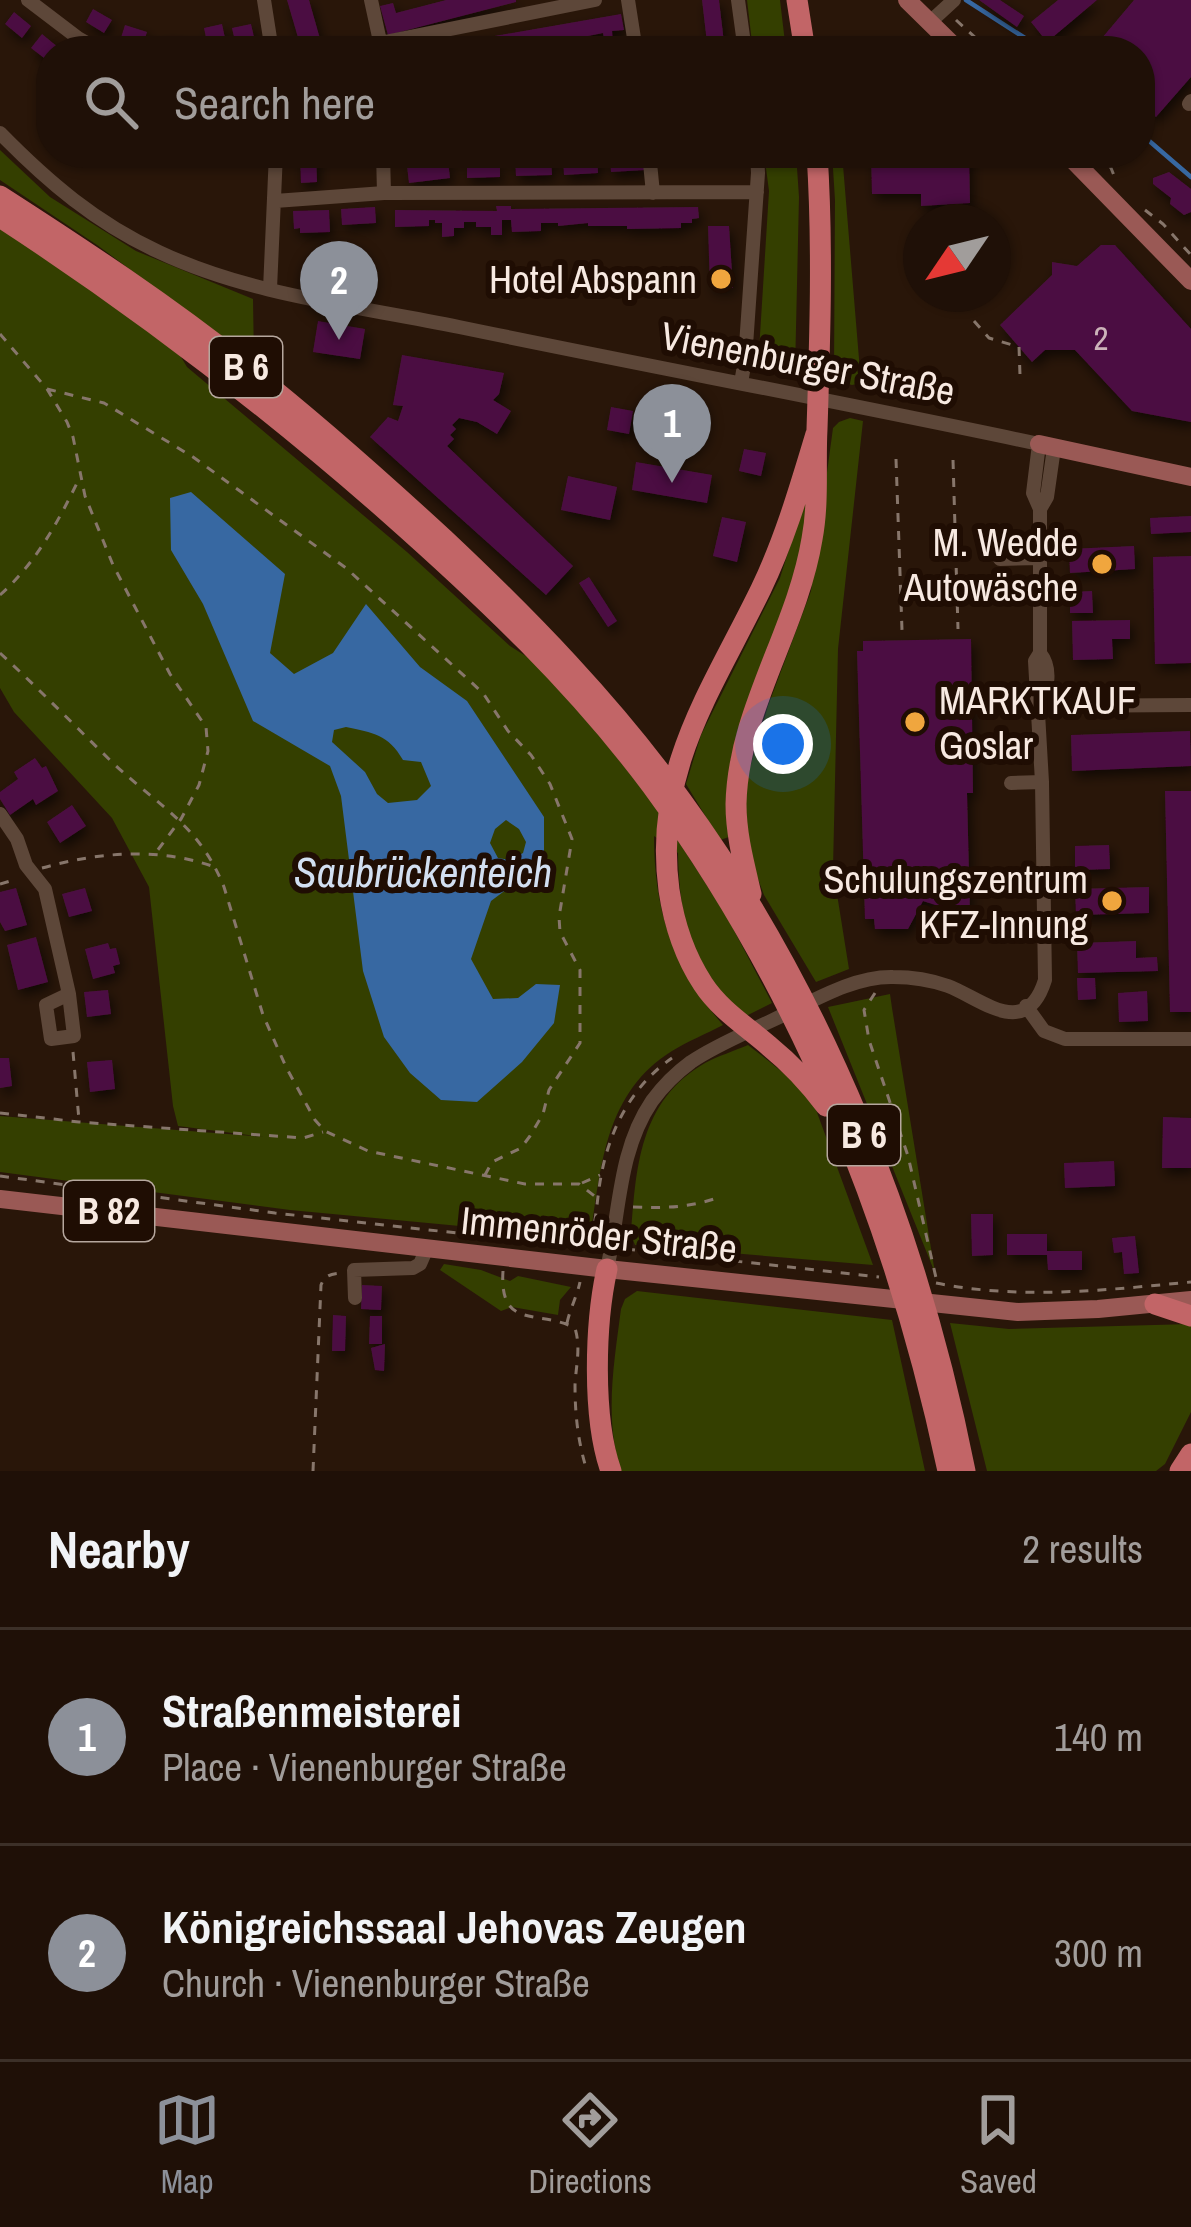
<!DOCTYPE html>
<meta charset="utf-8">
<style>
:root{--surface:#1f1007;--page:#2c1e15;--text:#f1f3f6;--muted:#a19d9b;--line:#3c3028;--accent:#8c9099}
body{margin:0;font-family:"Archivo Narrow",sans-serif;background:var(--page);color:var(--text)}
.compass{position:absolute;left:903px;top:204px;width:108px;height:108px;border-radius:50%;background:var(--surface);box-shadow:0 3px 9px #0004;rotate:235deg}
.you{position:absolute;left:783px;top:744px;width:42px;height:42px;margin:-30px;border:9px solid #fff;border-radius:50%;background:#1a73e8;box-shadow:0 0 0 18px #1a73e833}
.badge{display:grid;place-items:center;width:78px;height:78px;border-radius:50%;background:var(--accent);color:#fff;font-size:39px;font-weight:700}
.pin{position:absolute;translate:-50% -99px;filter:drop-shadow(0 3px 6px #0008)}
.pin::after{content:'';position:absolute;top:63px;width:42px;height:36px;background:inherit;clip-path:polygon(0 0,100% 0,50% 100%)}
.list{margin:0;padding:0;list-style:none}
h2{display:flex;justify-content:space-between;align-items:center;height:156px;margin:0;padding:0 48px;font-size:51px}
h2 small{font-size:39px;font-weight:400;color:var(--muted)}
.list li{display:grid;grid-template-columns:78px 1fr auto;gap:36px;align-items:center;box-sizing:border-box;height:216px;padding:0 48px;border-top:3px solid var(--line)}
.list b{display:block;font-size:45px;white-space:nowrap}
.list p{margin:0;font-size:39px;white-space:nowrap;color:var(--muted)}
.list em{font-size:39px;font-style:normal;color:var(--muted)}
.icon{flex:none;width:66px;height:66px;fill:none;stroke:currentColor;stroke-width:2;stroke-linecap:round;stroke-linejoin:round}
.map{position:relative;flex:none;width:1191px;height:1471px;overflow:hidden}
.search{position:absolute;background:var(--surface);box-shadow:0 3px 9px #0004;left:36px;right:36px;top:36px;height:132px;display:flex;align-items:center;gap:30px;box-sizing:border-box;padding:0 42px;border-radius:48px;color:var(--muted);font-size:45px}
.sheet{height:588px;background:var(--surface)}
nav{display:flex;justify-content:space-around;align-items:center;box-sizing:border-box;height:168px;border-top:3px solid var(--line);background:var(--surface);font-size:33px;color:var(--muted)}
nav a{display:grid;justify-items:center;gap:6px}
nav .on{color:var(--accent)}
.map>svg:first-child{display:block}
.green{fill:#343f00}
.water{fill:#3768a2;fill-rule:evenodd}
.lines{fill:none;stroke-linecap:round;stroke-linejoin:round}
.stream{stroke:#3768a2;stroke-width:4.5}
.building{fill:#4c1142;filter:url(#shadow)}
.path{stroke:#87766b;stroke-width:3;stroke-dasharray:9 9;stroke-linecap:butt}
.minor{stroke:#5d4739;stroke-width:14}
.major{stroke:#9a5955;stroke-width:18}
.highway{stroke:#c26567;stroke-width:21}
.poi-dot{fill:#f0a63e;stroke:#1f0d03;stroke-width:4.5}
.labels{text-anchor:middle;stroke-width:12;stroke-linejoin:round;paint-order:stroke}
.number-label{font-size:33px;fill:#ccb3b9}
.shield{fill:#1f0d03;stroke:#b6a79e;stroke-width:3}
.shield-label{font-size:36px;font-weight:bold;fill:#f7e9e1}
.poi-label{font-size:39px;fill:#f7e9e1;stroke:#1f0d03;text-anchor:end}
.street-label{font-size:39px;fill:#f7e9e1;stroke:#1f0d03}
.water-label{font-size:42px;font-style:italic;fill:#d2dff1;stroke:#1f0d03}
</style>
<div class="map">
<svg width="1191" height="1471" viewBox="0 0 1191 1471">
<defs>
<filter id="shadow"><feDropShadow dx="3.5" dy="6" stdDeviation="6" flood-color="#0009"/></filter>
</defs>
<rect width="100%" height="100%" fill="#291609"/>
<!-- green -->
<path class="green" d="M747,0h33l6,51h-33z
M0,150l50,47 86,54 117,48 1,62 -157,-116 -97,-65z
M764,153h32l3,44 -4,175 -37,-5 11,-176z
M832,153h10l19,230 -9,2 -15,-4 -3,-10 1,-171z
M0,226l178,126 9,15 220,185 103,94 22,14 56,61 69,87 69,107 46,88 -26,13c-54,-41 -67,-97 -68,-163l-24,-17c0,75 19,132 69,189 -17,9 -35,16 -51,26 -66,41 -71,113 -81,182l-4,5 -297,-28 -290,-38v-56l264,21 -86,-11 -5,-20 -24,-219 -37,-69 -98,-106 -14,-24z
M850,418l13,3 -25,228 -5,220 16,100 -33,13 -52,-87 -15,-40 -5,-36 4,-45 20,-68 43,-115 22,-163 6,-6z
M806,495l5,13 -26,109 -47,112 -8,34 -1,74 -9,3 -34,-56 15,-49 79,-157z
M890,994l2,14 43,265 -107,-266z
M748,1045c25,19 48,36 67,62l58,158 -238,-20 -4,-10c5,-67 8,-134 74,-172 13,-7 29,-12 43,-18z
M444,1264l37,6 29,11 8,-5 53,11 -11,13 -2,15 -46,-8 -11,4 -61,-41z
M637,1291l255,29 33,151h-304c-17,-52 -7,-108 0,-162l4,-10z
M950,1323l59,6 182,-5v88l-26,52 -9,7h-169z"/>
<!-- water -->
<path class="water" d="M191,492l94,82 -15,79 24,21 39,-21 33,-49 54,63 47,34 77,116v44l-53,40 -20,58 22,40 25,-1 18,-14 24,1 -6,38 -32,39 -45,40 -36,-2 -31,-27 -26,-36 -21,-66 -22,-175 -11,-30 -77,-45 -50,-117 -32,-54 -1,-52zM346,727c27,6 42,7 57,33l18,2 10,24 -14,14 -29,3 -11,-9 -12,-22 -33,-30 2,-12zM506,820l13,9 7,13 -3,11 -13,7 -12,-2 -8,-15 5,-14z"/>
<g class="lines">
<!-- stream -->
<path class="stream" d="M966,0l79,51
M1140,133l51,44"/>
</g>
<!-- building -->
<path class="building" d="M287,0h22l13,46 -20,5z
M446,0h70v2l-128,33 -8,-29 13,-3 3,10z
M702,0h17l6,51h-17z
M979,0h21l24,16 -7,11z
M1058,0h39l-50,42 -16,-20z
M1134,0h57v77l-35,40 -16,-13v-53h-49z
M93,9l19,11 -8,13 -18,-11z
M14,12l17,14 -9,12 -17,-14z
M621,14l3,16 -12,1 1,11 -8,1 -2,-10 -15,3 2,11 -6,1h-5l-2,-10 -30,5 2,8h-11l-1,-6 -33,6h-84v-2z
M222,24l4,19 -18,4 -4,-19z
M251,24l5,22 -19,4 -5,-22z
M125,25l22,7 -5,15 -22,-6z
M42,34l17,14 -8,3 -3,10 -17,-13z
M163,37l22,3 -2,11h-22z
M300,153h16l1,29 -16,1z
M644,153l1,17 -34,2 -1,-17z
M871,153h98l1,50 -49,3v-12h-49z
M597,155l1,18 -34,2 -1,-18z
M551,157l1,18 -36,1 -1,-17z
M478,158h11l1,7h10v12l-33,1v-15l11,-1z
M448,161l2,17 -41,5 -2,-17z
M1169,172l22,17v23l-7,3 -14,-11 1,-6 -18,-14v-6z
M496,206h15v3l187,-2 1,11 -7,1v4h-11v5l-54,1v-3h-39v-3l-30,3v-3h-17v8l-29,1 -1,-12h-9v15h-11v-8h-15v-5h-12v6h-10v8l-12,1v-14h-7v-3h-6v6l-34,1v-17l102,1z
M375,207l1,16 -34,2 -1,-16z
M329,210l1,22 -30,1v-5l-6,1 -1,-18z
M708,226h21l4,62h-23z
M1101,245h14l76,84v93l-59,-11 -57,-61h-30l-13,12 -32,-37 52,-50v-13l25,4z
M318,321l47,8 -5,30 -47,-7z
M402,355l102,18 -5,21 -6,6 18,11 -14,23 -20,-12 -18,-4 -7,7 4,4 -6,6 4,4 -7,7 126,120 -27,29 -176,-158 18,-20 10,4 5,-15 -10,-1z
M611,407l22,4 -4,23 -22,-4z
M744,449l22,4 -5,23 -22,-5z
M636,462l76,13 -5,28 -75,-13z
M568,476l49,11 -7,33 -49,-10z
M1191,516v16l-40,2 -1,-16z
M722,517l24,5 -9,40 -24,-6z
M1134,546l1,23 -65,4 -1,-24z
M1191,556v107l-36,1 -2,-107z
M589,577l28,44 -9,6 -29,-44z
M1092,591l1,22h-23v-21z
M1130,620v19h-18l1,20 -40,1 -1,-39z
M971,639l2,154h-6l3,123 -47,-15 -15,28h-33l-1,-10h-9l-8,-268h6v-10z
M1190,731l1,35 -119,5 -1,-36z
M35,758l7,10 4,-2 12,25 -22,14 -3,-6 -23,16 -10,-16v-7l18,-13 -4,-7z
M1165,791h26v221h-21z
M72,805l14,21 -26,17 -13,-21z
M1109,845l1,24 -35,1v-24z
M1149,887v26l-73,2 -1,-26z
M16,888l11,37 -22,6 -5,-9v-30z
M85,888l7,23 -23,6 -7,-23z
M36,937l12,45 -30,8 -11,-45z
M1136,941v17l21,-1 1,14 -80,2 -1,-30z
M108,943l2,6 6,-1 4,16 -7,2 2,7 -22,6 -8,-30z
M1077,978h18l1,21 -18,1z
M108,990l3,24 -24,3 -3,-25z
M1147,991l1,30 -29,1 -1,-29z
M0,1058h9l3,28 -12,2z
M112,1060l3,29 -25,3 -3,-30z
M1163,1117l28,1v50h-29z
M1114,1161l1,25 -50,2 -1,-25z
M971,1214h22v41l-21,1z
M1007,1234h40v17h35v19h-34l-1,-15h-40z
M1135,1236l4,37 -15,1 -2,-22 -8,1 -2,-15z
M362,1285l20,1 -1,24 -20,-1z
M333,1315l13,1 -1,35h-13z
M370,1316h12v28h-13z
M385,1344l-1,27 -9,-1 -4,-22z"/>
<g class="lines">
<!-- path -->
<path class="path" d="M956,20l34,31
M1097,153l14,15 4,10
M1145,210l18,14 28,31
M974,321l15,17 30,9 1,28
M0,334l47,55 20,33 6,15 12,59 28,69 57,109 36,53 2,24 -9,34 -18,34 -27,36
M47,389l57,14 89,54 153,111 137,125 25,38 23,24 19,29 22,55 -13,78 1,15 20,38v73l-31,47 -6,24 -13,22 -9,12 -29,14 -7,13
M896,459l6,171
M953,460l5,169
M0,595c36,-32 58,-73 79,-116
M0,653c39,36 76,74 114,111 46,43 85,61 110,123l39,128 23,52 29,53 10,11 43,20 157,33h54l18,14
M42,868c58,-16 116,-21 173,-1
M0,884l17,-5
M875,993l-11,17 5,30 39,116 29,126
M73,1052l6,68
M0,1113l79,9 224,16 20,-6
M0,1176l275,37 291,32h20l4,-4 9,3
M582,1183l18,-8
M633,1207c29,1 53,1 81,-8
M591,1240c5,-19 6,-39 9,-58 8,-49 30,-95 72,-124
M626,1249l253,28
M503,1271c-4,60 36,38 72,57 6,20 1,37 0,57 0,30 3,57 12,86
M936,1283c84,17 170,7 255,-1
M567,1323c3,-14 10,-27 13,-41
M313,1471l8,-186c4,-10 10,-11 20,-12"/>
<!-- minor -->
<path class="minor" d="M28,0l50,38 23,13
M264,0l8,51
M371,0l10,46
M628,0l8,51
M738,0l7,51
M929,23l25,-23
M340,51l255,-51
M1189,104l2,-3
M0,133c48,49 96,90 159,119 93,44 200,54 300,75 193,40 387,76 580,117l-6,49 7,16
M383,153l1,40
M649,153l4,40
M275,201l109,-8 373,-1
M270,289l6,-136
M741,383l4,-23 13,-187 -1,-20
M1000,559l40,-1
M1039,706l152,-1
M1039,706c9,-16 13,-38 1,-53
M1011,783l31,-1
M0,814l17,25 9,26 19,24 24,105 5,42 -23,3 -5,-34 23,-11
M1026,1006l18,25 21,8h126
M607,1269c13,-57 11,-118 45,-168 11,-15 24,-28 39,-39 25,-17 55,-29 82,-42 37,-17 79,-44 120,-43 19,0 38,3 55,9 34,13 78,55 97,-6l-3,-198 -7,-121 5,-8v-144l7,-12 7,-49
M355,1298l-1,-28 59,-2 7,-4 7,-16"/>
<!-- major -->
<path class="major" d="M907,0l52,51
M1066,153l125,128
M1039,444l152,33
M0,1199l607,70 411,43 80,-3 93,-9"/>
<!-- highway -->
<path class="highway" d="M797,0l8,51
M0,196c84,54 167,109 245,171 69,54 135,113 199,172 86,81 168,165 237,261 143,196 237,434 284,671
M0,217c137,89 266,188 389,296 95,84 187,171 263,273 149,203 244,439 296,685
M816,434c-16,53 -31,105 -55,155 -50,103 -108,181 -92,301 5,34 15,65 34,94 17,26 43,42 66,62 22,18 40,37 57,60
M751,894c-7,-30 -15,-59 -15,-90 2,-93 61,-174 76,-265 7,-37 3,-73 5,-110 3,-92 6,-184 0,-276
M607,1269c-12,54 -15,149 4,202
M1155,1304l36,12
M1180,1471l11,-17"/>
</g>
<!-- markers -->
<g class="poi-dot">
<circle cx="721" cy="279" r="12"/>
<circle cx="1102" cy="564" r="12"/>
<circle cx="915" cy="722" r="12"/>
<circle cx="1112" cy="901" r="12"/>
</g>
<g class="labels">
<!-- number labels -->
<g class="number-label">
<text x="1101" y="350">2</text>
</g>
<!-- shield labels -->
<g class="shield">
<rect x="210" y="337" width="72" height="60" rx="9"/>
<rect x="828" y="1105" width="72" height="60" rx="9"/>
<rect x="64" y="1181" width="90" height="60" rx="9"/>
</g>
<g class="shield-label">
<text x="246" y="380">B 6</text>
<text x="864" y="1148">B 6</text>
<text x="109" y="1224">B 82</text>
</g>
<!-- poi labels -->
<g class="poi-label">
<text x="697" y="293">Hotel Abspann</text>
<text x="1078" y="556">M. Wedde<tspan x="1078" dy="45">Autowäsche</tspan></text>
<text x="939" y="714" text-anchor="start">MARKTKAUF<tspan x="939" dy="45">Goslar</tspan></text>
<text x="1088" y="893">Schulungszentrum<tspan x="1088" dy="45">KFZ-Innung</tspan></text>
</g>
<!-- street labels -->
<g class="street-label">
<text transform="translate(808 363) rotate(11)" y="14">Vienenburger Straße</text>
<text transform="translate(599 1234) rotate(6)" y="14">Immenröder Straße</text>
</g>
<!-- water labels -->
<g class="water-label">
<text x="423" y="887">Saubrückenteich</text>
</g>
</g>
</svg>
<svg class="compass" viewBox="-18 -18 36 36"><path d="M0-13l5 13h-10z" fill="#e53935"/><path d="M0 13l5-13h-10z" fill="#a19d9b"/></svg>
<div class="you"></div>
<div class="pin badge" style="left:672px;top:483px">1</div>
<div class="pin badge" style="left:339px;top:340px">2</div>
<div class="search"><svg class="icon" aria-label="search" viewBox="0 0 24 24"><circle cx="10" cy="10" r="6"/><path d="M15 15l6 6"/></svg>Search here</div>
</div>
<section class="sheet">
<h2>Nearby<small>2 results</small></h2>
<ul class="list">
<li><span class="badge">1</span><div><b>Straßenmeisterei</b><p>Place · Vienenburger Straße</p></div><em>140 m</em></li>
<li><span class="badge">2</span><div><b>Königreichssaal Jehovas Zeugen</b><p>Church · Vienenburger Straße</p></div><em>300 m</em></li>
</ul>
</section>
<nav>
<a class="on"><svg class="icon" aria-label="map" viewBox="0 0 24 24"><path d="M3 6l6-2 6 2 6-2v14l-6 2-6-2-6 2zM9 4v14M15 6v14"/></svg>Map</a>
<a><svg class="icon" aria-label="directions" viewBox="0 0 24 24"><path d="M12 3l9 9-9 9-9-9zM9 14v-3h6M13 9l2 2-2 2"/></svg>Directions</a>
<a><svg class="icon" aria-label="saved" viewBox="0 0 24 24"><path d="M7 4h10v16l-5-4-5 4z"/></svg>Saved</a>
</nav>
